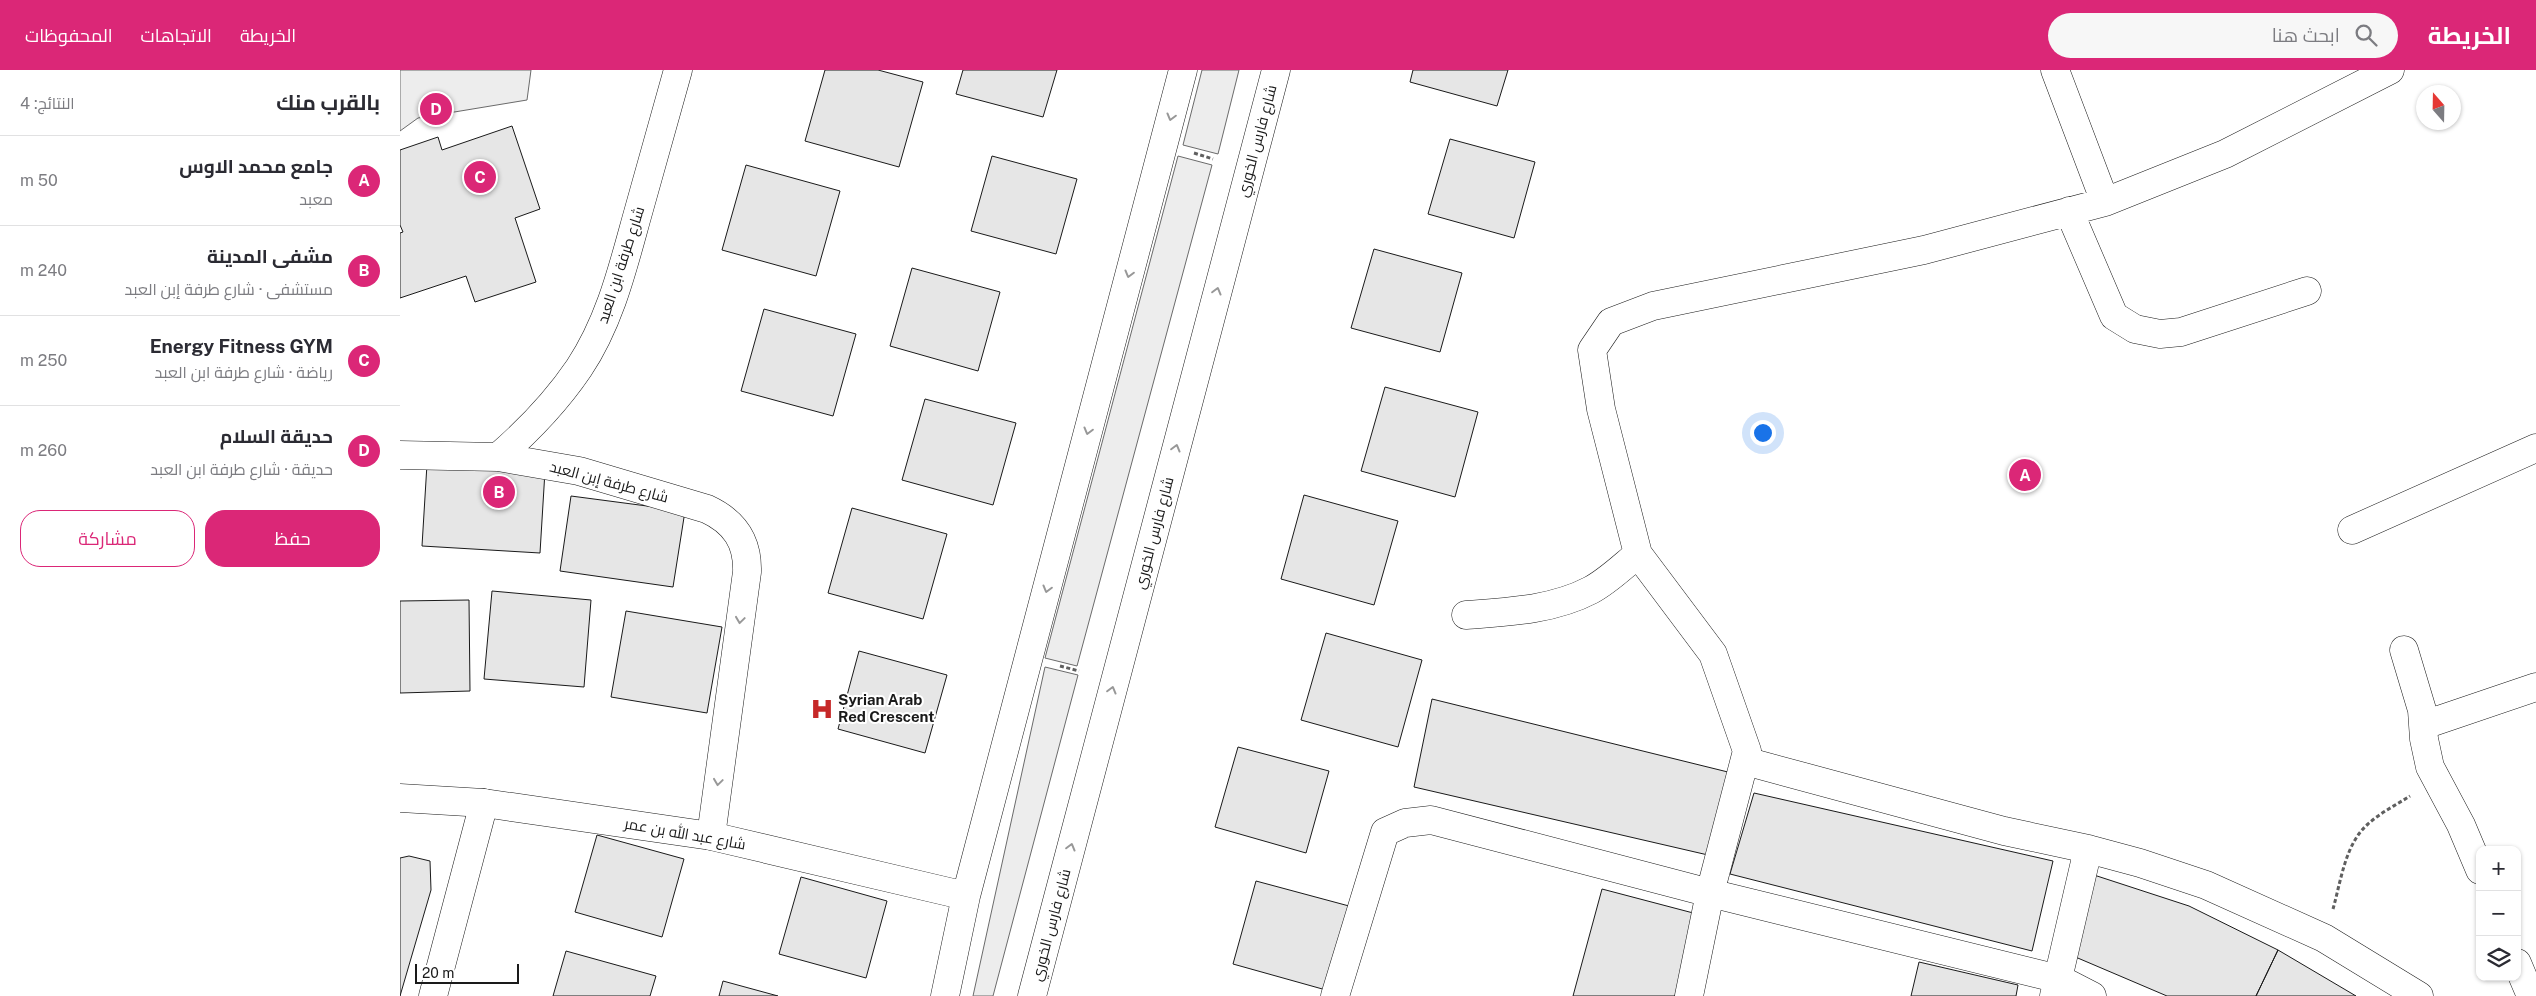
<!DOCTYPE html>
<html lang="ar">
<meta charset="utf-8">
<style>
:root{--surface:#fff;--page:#f7f7f7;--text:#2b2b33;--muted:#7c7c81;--line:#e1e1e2;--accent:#db2777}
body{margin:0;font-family:"Public Sans",Cairo,sans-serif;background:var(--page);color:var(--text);direction:rtl}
.controls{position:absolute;right:15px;bottom:15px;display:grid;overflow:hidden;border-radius:10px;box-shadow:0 1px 4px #0004}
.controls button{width:45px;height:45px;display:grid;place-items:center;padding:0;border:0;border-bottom:1px solid var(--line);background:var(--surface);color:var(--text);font:25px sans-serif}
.compass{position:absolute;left:2016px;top:15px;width:45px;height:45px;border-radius:50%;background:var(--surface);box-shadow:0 1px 4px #0004;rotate:340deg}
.scale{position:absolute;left:15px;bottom:12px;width:104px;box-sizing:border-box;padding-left:5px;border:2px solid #1a1a1a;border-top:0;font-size:14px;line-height:18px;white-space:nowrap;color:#1a1a1a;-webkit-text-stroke:4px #fff;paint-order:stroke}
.you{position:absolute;left:1362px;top:362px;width:18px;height:18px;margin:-12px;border:4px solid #fff;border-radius:50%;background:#1a73e8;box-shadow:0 0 0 8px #1a73e833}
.badge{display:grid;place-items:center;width:32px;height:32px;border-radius:50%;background:var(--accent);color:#fff;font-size:16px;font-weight:700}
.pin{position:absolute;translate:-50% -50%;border:2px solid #fff;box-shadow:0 1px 5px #0006}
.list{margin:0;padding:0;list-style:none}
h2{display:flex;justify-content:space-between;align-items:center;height:65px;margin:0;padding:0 20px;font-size:21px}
h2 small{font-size:16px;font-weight:400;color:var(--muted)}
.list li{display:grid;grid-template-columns:32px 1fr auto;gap:15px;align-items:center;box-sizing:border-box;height:90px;padding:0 20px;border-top:1px solid var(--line)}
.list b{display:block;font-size:19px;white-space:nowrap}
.list p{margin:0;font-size:16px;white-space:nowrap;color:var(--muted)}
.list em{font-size:16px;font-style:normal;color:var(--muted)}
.actions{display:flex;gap:10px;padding:15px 20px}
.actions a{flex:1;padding:11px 0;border:1px solid var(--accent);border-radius:20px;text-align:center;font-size:18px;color:var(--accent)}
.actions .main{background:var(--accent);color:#fff}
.icon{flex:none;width:28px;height:28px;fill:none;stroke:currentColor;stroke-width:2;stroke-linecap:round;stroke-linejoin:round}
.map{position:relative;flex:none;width:2136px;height:926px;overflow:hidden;direction:ltr}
header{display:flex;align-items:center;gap:30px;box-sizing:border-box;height:70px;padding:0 25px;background:var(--accent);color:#fff}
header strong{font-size:24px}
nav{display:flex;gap:28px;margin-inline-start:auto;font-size:18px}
.search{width:350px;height:45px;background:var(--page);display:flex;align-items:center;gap:12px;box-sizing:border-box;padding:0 18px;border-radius:28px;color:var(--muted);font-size:19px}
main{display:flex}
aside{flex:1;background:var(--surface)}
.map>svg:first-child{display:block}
.built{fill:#ededed;stroke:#6a6a6a}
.building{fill:#e6e6e6;stroke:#1a1a1a}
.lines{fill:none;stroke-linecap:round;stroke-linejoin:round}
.minor-casing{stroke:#1a1a1a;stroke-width:29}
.major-casing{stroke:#1a1a1a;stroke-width:29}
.path{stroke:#5f5f5f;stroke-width:3;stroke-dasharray:4 2.5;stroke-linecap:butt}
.minor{stroke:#fff;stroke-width:28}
.major{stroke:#fff;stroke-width:28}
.oneway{stroke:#989898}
.labels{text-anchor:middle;stroke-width:4;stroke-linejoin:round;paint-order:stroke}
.street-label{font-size:15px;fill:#1a1a1a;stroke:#fff}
.poi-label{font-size:15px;font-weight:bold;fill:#1a1a1a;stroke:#fff;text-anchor:start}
</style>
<header>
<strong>الخريطة</strong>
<div class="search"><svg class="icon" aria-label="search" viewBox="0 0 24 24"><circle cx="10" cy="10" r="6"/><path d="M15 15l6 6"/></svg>ابحث هنا</div>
<nav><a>الخريطة</a><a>الاتجاهات</a><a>المحفوظات</a></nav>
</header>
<main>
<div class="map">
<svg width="2136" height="926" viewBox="0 0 2136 926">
<rect width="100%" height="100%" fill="#fff"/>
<!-- built -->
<path class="built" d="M0,0h131l-4,30 -109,18 -18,13z
M802,0h37l-21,84 -35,-9z
M778,86l34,9 -135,501 -32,-8z
M645,597l33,8 -85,321h-20z"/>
<!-- building -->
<path class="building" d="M425,0h53l45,12 -24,85 -94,-26z
M563,0h94l-14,47 -87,-23z
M1013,0h95l-11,36 -87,-24z
M112,56l28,83 -25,9 21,64 -61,20 -9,-26 -66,22v-65l3,-1 -3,-7v-75l38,-13 4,13z
M1050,69l85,23 -21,76 -86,-24z
M592,86l85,23 -21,75 -85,-23z
M346,95l94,26 -24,85 -94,-26z
M974,179l88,24 -22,79 -89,-24z
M512,198l88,24 -22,79 -88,-25z
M364,239l92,25 -23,82 -92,-25z
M985,317l93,25 -23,85 -94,-26z
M525,329l91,24 -23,82 -91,-25z
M27,394l118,7 -5,82 -118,-7z
M904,425l94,26 -24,84 -93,-26z
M171,426l114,15 -12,76 -113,-16z
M452,438l95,26 -24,85 -95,-26z
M92,521l99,9 -7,87 -100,-8z
M69,530l1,91 -70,2v-92z
M226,541l96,16 -15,86 -96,-16z
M926,563l96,27 -24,87 -97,-27z
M459,581l88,24 -22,78 -87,-24z
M1032,629l304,75 -28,81 -294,-68z
M838,677l91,24 -23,82 -91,-26z
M1354,723l299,68 -21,90 -302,-77z
M197,765l87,24 -22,78 -87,-25z
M9,786l21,5 1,29 -31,106v-138z
M1694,805l95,31 89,44 -22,46h-89l-101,-43z
M401,807l86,24 -21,77 -87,-24z
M856,811l93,25 -23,84 -93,-26z
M1202,819l95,25 -22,82h-102z
M1878,880l78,46h-100z
M166,881l90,25 -6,20h-97z
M1519,892l99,23 -2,11h-105z
M323,911l55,15h-59z"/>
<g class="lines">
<defs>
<path id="minor" d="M1655,0l50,132
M1669,141l45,105 21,13 25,5 21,-2 126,-41
M0,385l98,2 81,14 128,38c28,13 41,33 40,63l-36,264
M98,387c31,-27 58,-55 81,-89 30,-45 43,-97 57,-148 14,-50 28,-100 42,-150
M1952,460l184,-82
M1066,545c42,-3 87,-5 125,-25 17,-9 32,-24 47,-36
M2004,580l18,60 2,29 6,28 31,58 19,45
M2024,655l112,-38
M1345,691l259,70 84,18 52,14 66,22 118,53 95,58
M2117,893l14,33
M33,926l51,-193
M935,926l50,-164 20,-9 26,-3 279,73 349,86 33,17
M1289,926l21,-103 37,-142 -34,-97 -75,-100 -37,-145 -9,-59 19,-28 42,-16 271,-56 181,-48 120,-48 165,-84
M1654,926l34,-147"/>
<path id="major" d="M0,728l84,5 227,33 255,60
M545,926l21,-100 217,-826
M632,926l244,-926"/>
</defs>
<!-- minor casing -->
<use href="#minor" class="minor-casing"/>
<!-- major casing -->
<use href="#major" class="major-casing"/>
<!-- path -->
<path class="path" d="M794,83l19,6
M660,596l19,5
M1933,839c8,-28 12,-65 35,-85 12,-11 28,-19 42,-28"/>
<!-- minor -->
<use href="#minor" class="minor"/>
<!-- major -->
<use href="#major" class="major"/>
</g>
<!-- one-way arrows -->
<defs><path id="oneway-chevron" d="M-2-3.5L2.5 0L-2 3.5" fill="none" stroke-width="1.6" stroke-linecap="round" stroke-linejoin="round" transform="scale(1.25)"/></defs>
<g class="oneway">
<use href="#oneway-chevron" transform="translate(771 47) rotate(105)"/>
<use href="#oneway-chevron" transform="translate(729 204) rotate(105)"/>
<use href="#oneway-chevron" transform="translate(817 221) rotate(-75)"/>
<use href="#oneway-chevron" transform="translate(688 361) rotate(105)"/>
<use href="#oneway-chevron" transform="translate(776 378) rotate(-75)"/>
<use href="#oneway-chevron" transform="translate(647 519) rotate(105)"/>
<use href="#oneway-chevron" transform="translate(340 550) rotate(98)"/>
<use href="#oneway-chevron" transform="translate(712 620) rotate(-75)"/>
<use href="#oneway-chevron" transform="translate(318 712) rotate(98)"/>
<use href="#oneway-chevron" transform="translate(671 777) rotate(-75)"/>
</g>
<!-- icons -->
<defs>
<symbol id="hospital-bare" viewBox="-9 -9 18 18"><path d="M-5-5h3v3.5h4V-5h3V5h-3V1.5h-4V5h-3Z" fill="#c62828" stroke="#fff" stroke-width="2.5" paint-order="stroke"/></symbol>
</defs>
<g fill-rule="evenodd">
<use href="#hospital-bare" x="406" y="623" width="32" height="32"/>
</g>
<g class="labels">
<!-- street labels -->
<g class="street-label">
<text transform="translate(857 71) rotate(-75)" y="5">شارع فارس الخوري</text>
<text transform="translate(221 195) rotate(-72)" y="5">شارع طرفة ابن العبد</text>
<text transform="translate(209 412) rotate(15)" y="5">شارع طرفة إبن العبد</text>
<text transform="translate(754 463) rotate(-75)" y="5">شارع فارس الخوري</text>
<text transform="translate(285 764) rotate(10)" y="5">شارع عبد الله بن عمر</text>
<text transform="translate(651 855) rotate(-75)" y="5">شارع فارس الخوري</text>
</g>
<!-- poi labels -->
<g class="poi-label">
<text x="438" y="635">Syrian Arab<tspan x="438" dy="17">Red Crescent</tspan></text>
</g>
</g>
</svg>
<div class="controls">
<button>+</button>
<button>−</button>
<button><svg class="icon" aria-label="layers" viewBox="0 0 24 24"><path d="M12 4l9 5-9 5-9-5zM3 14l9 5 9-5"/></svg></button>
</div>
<svg class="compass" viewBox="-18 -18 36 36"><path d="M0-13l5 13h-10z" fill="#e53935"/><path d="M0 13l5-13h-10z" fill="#7c7c81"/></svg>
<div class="scale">20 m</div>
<div class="you"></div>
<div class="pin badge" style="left:1625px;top:405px">A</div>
<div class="pin badge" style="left:99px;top:422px">B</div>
<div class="pin badge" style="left:80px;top:107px">C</div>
<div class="pin badge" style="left:36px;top:39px">D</div>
</div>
<aside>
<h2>بالقرب منك<small>النتائج: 4</small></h2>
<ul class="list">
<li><span class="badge">A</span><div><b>جامع محمد الاوس</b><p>معبد</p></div><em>50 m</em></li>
<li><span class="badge">B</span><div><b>مشفى المدينة</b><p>مستشفى · شارع طرفة إبن العبد</p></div><em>240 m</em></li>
<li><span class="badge">C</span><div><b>Energy Fitness GYM</b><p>رياضة · شارع طرفة ابن العبد</p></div><em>250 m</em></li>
<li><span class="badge">D</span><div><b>حديقة السلام</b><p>حديقة · شارع طرفة ابن العبد</p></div><em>260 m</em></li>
</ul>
<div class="actions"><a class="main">حفظ</a><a>مشاركة</a></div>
</aside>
</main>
